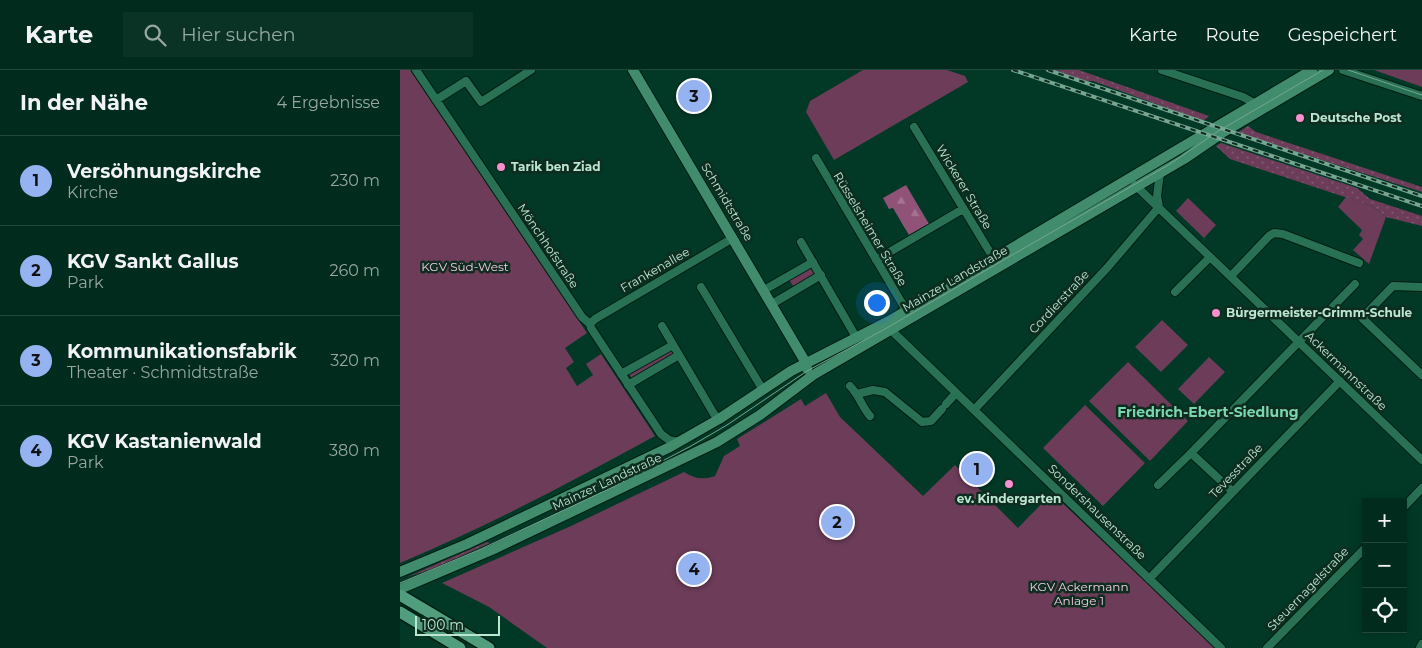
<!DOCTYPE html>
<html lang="de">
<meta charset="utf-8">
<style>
:root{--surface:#012b1c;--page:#0b3325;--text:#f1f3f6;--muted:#96a7a3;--line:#23473b;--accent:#95b2f1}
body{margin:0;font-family:Montserrat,sans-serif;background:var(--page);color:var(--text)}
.controls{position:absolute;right:15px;bottom:15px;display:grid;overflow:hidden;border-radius:0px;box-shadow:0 2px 12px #0003}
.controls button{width:45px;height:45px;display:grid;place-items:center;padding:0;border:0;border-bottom:1px solid var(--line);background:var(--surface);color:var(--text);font:25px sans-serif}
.scale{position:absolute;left:15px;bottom:12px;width:85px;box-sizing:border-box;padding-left:5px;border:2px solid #bbe7d1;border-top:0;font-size:14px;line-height:18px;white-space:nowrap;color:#bbe7d1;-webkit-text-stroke:4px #0e2c20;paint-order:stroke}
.you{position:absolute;left:476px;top:232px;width:18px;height:18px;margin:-12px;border:4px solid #fff;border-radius:50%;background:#1a73e8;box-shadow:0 0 0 8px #1a73e833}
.badge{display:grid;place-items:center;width:32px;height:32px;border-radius:50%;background:var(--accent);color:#111;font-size:16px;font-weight:700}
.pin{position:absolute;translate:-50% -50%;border:2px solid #fff;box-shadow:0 1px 5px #0006}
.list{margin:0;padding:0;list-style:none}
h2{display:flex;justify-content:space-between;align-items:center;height:65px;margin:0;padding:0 20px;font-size:21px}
h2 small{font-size:16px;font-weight:400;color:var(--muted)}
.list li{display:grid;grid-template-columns:32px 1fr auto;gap:15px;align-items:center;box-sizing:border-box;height:90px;padding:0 20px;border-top:1px solid var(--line)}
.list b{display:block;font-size:19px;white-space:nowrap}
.list p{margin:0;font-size:16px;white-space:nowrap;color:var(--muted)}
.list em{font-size:16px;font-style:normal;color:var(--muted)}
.icon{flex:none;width:28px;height:28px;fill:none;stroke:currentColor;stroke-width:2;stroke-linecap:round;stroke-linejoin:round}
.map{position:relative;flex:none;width:1022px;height:578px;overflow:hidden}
header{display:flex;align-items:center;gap:30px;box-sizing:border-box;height:70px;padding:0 25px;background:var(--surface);border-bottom:1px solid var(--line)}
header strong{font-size:24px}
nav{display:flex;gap:28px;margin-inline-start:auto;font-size:18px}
.search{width:350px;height:45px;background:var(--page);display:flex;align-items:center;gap:12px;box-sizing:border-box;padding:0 18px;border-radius:0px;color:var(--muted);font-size:19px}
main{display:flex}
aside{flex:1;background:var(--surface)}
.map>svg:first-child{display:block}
.grass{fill:url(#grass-dots)}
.forest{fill:url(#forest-firs)}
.green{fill:#6c3c59}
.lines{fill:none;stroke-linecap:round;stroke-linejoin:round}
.minor-casing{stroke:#011d12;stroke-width:10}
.major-casing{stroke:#011d12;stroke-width:12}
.highway-casing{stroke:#011d12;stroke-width:14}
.minor{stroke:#287154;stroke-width:8}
.major{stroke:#408c6d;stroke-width:10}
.highway{stroke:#509e7d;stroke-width:11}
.tram{stroke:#75a691;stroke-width:1}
.rail-casing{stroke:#75a691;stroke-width:4}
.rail{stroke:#0e2c20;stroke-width:2;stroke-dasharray:5.5;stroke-linecap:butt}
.poi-dot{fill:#f790ce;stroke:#0e2c20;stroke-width:2}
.labels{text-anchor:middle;stroke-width:5;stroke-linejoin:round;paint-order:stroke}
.poi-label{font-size:12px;font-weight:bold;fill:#bbe7d1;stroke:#0e2c20;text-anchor:start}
.street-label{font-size:12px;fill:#bbe7d1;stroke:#0e2c20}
.park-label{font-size:12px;fill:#f4cde2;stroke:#0e2c20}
.neighbourhood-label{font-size:14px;font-weight:bold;fill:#79d6ad;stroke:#0e2c20}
</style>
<header>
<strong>Karte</strong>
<div class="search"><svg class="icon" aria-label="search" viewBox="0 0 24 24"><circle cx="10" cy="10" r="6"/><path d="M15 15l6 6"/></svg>Hier suchen</div>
<nav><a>Karte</a><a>Route</a><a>Gespeichert</a></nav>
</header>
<main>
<aside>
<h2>In der Nähe<small>4 Ergebnisse</small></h2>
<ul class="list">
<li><span class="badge">1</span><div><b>Versöhnungskirche</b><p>Kirche</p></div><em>230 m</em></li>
<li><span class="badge">2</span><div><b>KGV Sankt Gallus</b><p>Park</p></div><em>260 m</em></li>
<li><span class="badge">3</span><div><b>Kommunikationsfabrik</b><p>Theater · Schmidtstraße</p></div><em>320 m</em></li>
<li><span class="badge">4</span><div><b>KGV Kastanienwald</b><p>Park</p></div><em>380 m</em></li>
</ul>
</aside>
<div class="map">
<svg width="1022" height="578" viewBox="0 0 1022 578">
<defs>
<pattern id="grass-dots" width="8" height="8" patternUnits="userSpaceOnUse" patternTransform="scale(1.25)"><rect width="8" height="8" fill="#6c3c59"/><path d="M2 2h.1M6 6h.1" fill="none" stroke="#7f5870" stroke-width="1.8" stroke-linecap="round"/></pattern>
<pattern id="forest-firs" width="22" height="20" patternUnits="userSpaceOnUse" patternTransform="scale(1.25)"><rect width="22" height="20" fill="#915278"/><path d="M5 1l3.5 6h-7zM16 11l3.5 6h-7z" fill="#a37390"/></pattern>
</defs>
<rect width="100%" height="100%" fill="#013926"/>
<!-- grass -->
<path class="grass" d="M655,0h24l130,46 -6,5 -110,-40h-7z
M848,56l8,6 166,55v5l-185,-59z
M821,73l136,45 13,11 52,17v10l-36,-9 -14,-11 -142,-47 -14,-13z
M87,472l3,1 -58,26 -25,8z"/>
<!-- forest -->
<path class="forest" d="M506,115l23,39 -20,11 -16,-27 -4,1 -6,-11z"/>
<!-- green -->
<path class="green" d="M0,0h10l177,263 -22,15 9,14 -8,6 11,18 16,-11 -7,-11 15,-10 54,82c-84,46 -167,90 -255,127z
M463,0h84l18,6 3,6 -134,78 -28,-48 4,-11z
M974,0h48v17z
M946,127l26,9 14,11 -17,47 -16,-14 10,-11 -4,-4 3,-5 -24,-23z
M788,128l28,27 -12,13 -28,-27z
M411,197l4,7 -21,13 -5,-7z
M762,250l26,25 -27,27 -26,-25z
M271,280l3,4 -42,25 -3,-5z
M809,287l16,15 -31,32 -16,-15z
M728,292l60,59 -38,40 -61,-60z
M426,323l14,24 83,79 32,-31 63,63 34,-35 163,155h-668l-58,-41 -47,-24 129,-57 113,-54c11,7 19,8 31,4l9,-20 16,-10 -3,-7 64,-40 4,7z
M685,335l60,58 -42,43 -60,-58z"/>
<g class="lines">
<defs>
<path id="minor" d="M16,0l166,247 8,7 1,4 70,106 8,6 9,2
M762,0l81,27 11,6
M943,0l79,26
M36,30l30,-19 15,21 50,-32
M514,57l80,132
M416,88l90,152
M735,115l287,275
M759,137l-2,-11 3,-23
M401,172l55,95
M476,190l87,-51
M831,206l38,-40 5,-3 9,1 76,29
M301,217l62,103
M1022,217l-29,-1 -31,32 60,57
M364,220l49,-28
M775,222l35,-35
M372,234l49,-29
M190,254l5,-5 138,-81
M262,256l52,88 5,5
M491,260l330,318
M221,304l52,-29
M228,315l51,-30
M450,316c9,9 12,21 20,30
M457,324l16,-4 12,2 37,30 9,-1 11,-12
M546,334l10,-11
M574,340l133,-142 52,-61
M791,383l41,38
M758,415l33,-32 164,-169
M1003,438l19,-20
M749,509l191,-198
M867,578l99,-101
M1020,578l2,-4"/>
<path id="major" d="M233,0l173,293 1,6
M0,502l67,-28 203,-97 49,-28 72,-48 98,-50 423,-251
M0,519l94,-40 223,-107 43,-27 53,-40 371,-216 38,-26 107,-63"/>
<path id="highway" d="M0,525l89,53
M0,542l60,36"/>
</defs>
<!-- minor casing -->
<use href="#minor" class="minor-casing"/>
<!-- major casing -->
<use href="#major" class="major-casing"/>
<!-- highway casing -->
<use href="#highway" class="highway-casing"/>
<!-- minor -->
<use href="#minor" class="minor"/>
<!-- major -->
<use href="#major" class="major"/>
<!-- highway -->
<use href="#highway" class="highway"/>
<!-- tram -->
<path class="tram" d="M948,0l74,25
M0,513l81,-34 134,-63 76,-40 36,-21 80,-54 78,-42 122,-71 163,-94 47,-32 106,-62"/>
<defs>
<path id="rail" d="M613,0l409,136
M648,0l374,126"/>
</defs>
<!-- rail casing -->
<use href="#rail" class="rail-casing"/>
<!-- rail -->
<use href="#rail" class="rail"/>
</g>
<!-- markers -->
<g class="poi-dot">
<circle cx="900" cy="48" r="5"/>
<circle cx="101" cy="97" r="5"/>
<circle cx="816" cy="243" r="5"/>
<circle cx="609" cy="414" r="5"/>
</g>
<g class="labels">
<!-- poi labels -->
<g class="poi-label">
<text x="910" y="52">Deutsche Post</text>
<text x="111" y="101">Tarik ben Ziad</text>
<text x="826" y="247">Bürgermeister-Grimm-Schule</text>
<text x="609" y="433" text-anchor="middle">ev. Kindergarten</text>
</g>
<!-- street labels -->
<g class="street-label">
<text transform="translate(564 117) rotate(59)" y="4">Wickerer Straße</text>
<text transform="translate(327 132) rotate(59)" y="4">Schmidtstraße</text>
<text transform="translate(470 159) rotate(59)" y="4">Rüsselsheimer Straße</text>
<text transform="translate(148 176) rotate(56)" y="4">Mönchhofstraße</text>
<text transform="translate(255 200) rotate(-30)" y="4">Frankenallee</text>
<text transform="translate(555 209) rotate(-30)" y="4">Mainzer Landstraße</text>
<text transform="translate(659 232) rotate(-47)" y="4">Cordierstraße</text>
<text transform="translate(946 301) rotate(44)" y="4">Ackermannstraße</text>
<text transform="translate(836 401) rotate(-46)" y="4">Tevesstraße</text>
<text transform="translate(207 412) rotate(-25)" y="4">Mainzer Landstraße</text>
<text transform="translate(697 442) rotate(44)" y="4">Sondershausenstraße</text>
<text transform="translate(908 519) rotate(-46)" y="4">Steuernagelstraße</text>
</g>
<!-- park labels -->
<g class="park-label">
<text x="65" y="201">KGV Süd-West</text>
<text x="679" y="521">KGV Ackermann<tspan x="679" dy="14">Anlage 1</tspan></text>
</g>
<!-- neighbourhood labels -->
<g class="neighbourhood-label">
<text x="808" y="347">Friedrich-Ebert-Siedlung</text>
</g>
</g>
</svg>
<div class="controls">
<button>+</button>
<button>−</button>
<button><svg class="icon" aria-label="locate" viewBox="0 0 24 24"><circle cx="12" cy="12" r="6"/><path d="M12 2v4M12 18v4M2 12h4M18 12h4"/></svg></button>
</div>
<div class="scale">100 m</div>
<div class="you"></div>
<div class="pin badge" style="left:577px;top:399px">1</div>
<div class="pin badge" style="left:437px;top:452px">2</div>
<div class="pin badge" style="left:294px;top:26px">3</div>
<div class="pin badge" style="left:294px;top:499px">4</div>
</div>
</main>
